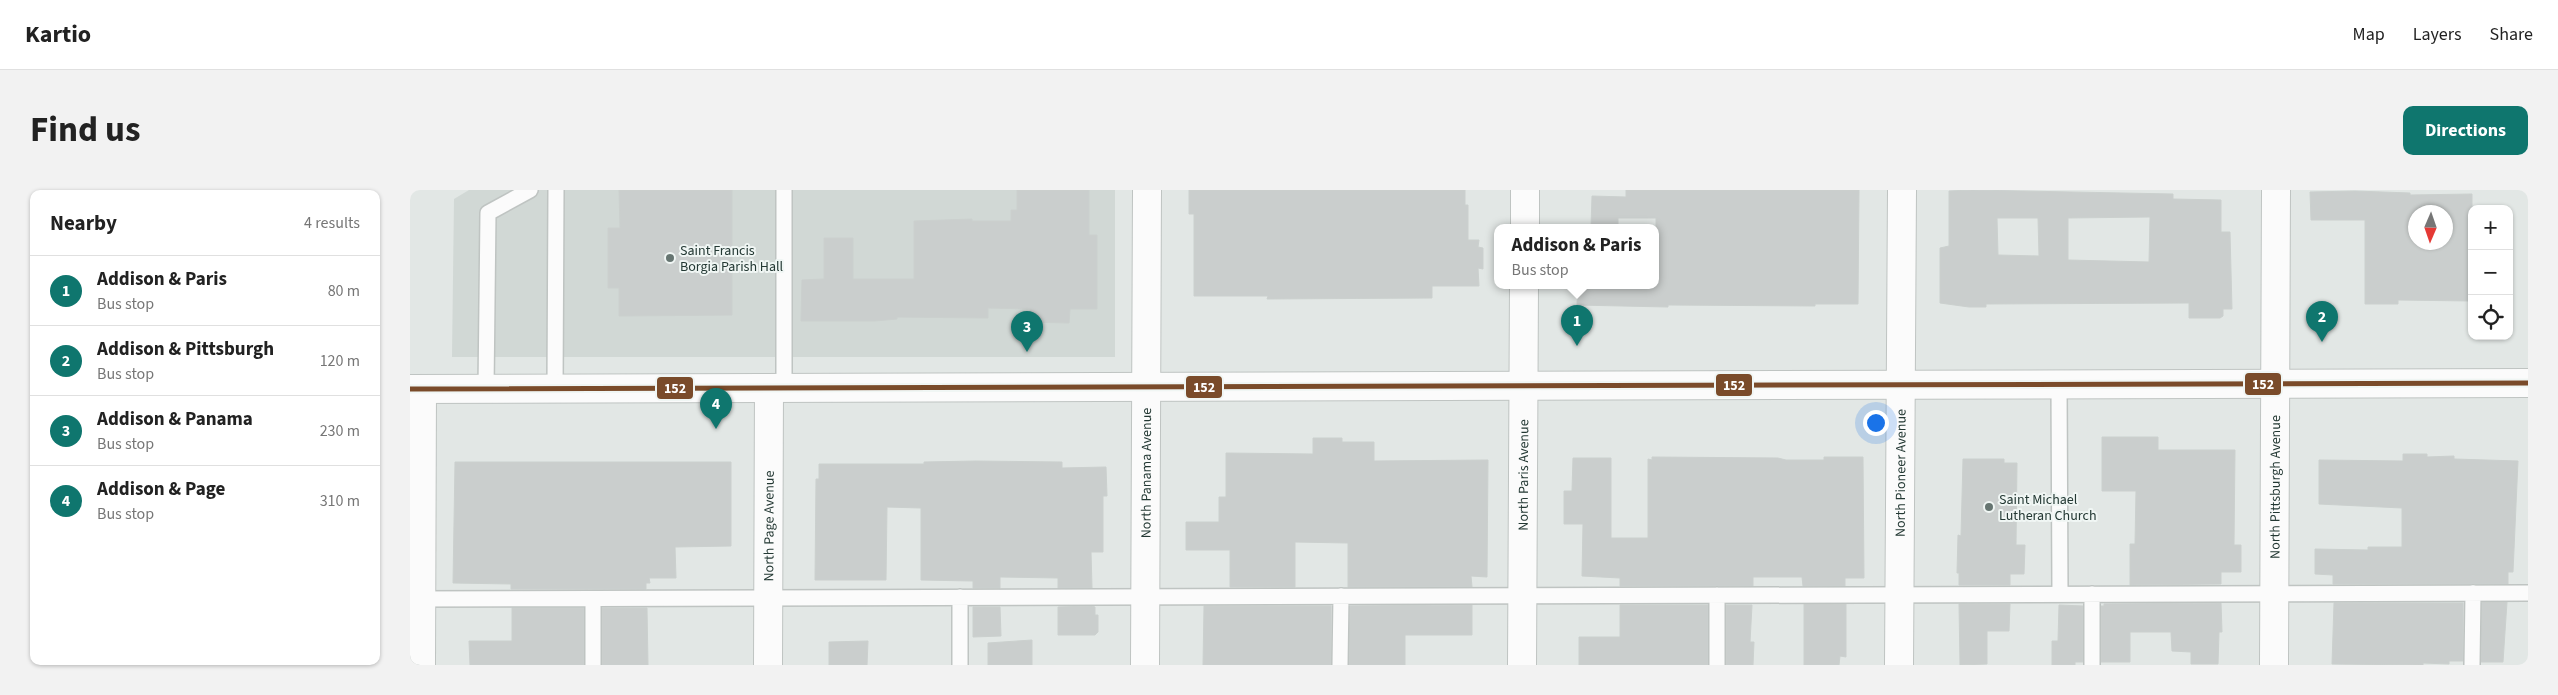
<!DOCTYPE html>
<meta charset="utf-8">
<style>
:root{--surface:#fff;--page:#f2f2f2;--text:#222;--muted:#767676;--line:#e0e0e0;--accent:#0f766e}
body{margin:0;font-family:"Source Sans 3",sans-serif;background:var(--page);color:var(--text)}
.controls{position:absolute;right:15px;top:15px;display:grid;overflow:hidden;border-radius:10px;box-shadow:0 1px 4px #0004}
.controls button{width:45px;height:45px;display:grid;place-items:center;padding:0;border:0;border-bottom:1px solid var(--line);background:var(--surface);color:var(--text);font:25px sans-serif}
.compass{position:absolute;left:1998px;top:15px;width:45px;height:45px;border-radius:50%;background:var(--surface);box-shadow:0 1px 4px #0004;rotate:182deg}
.you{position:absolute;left:1465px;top:232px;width:18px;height:18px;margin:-12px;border:4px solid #fff;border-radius:50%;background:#1a73e8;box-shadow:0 0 0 8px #1a73e833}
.badge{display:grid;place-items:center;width:32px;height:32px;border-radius:50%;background:var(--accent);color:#fff;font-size:16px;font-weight:700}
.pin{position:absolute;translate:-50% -41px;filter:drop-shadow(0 1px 2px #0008)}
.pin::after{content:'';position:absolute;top:26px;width:18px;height:15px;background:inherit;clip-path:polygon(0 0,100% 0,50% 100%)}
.popup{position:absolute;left:1084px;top:34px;width:165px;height:65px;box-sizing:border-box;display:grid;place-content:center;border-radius:10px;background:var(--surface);filter:drop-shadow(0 1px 4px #0005);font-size:16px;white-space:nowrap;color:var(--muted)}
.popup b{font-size:19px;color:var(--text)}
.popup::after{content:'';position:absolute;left:50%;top:100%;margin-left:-10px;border:10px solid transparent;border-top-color:var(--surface)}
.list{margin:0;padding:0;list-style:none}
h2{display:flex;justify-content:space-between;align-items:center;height:65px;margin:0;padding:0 20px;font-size:21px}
h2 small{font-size:16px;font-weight:400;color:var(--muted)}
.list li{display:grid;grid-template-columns:32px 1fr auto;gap:15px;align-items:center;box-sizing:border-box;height:70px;padding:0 20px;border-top:1px solid var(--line)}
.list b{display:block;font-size:19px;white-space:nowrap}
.list p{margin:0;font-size:16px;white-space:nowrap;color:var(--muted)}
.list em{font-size:16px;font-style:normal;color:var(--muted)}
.icon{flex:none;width:28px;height:28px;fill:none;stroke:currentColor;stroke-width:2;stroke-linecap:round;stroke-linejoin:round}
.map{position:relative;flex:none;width:2118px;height:475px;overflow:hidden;border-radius:10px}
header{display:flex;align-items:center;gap:30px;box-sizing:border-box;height:70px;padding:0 25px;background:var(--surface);border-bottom:1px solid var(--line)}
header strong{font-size:24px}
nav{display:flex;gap:28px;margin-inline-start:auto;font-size:18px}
.intro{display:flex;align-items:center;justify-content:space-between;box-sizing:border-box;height:120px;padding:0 30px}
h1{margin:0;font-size:35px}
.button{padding:12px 22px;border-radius:10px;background:var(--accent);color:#fff;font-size:18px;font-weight:700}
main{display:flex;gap:30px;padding:0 30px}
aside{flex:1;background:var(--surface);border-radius:10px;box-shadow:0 1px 4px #0004}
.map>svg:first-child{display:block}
.built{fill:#d1d8d5}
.building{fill:#cacecd;stroke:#cbd0ce;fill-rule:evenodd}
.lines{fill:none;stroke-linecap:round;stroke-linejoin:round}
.service-casing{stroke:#bfc4c2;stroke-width:18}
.minor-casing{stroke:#bfc4c2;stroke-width:30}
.tertiary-casing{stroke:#bfc4c2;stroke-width:30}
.service{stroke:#fbfbfb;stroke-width:15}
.minor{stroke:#fbfbfb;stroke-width:28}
.tertiary{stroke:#fbfbfb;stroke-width:28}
.bus-1-casing{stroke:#f0f6f4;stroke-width:9}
.bus-1{stroke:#7a4b2a;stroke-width:5}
.poi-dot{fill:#667571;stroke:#f0f6f4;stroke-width:2}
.labels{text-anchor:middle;stroke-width:4;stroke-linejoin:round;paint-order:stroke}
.poi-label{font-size:14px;fill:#233833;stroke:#f0f6f4;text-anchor:start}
.street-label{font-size:14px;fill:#233833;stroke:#f0f6f4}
.line-badge{stroke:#f0f6f4;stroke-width:2}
.badge-label{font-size:14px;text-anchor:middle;font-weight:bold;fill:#fff}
</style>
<header>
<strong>Kartio</strong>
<nav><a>Map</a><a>Layers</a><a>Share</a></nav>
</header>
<div class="intro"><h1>Find us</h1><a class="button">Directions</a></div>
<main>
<aside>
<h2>Nearby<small>4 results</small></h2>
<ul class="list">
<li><span class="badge">1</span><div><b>Addison &amp; Paris</b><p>Bus stop</p></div><em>80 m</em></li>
<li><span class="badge">2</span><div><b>Addison &amp; Pittsburgh</b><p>Bus stop</p></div><em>120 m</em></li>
<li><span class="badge">3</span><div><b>Addison &amp; Panama</b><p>Bus stop</p></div><em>230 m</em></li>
<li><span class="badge">4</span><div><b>Addison &amp; Page</b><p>Bus stop</p></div><em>310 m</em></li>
</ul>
</aside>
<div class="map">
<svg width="2118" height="475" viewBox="0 0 2118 475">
<rect width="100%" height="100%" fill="#e2e7e5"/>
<!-- built -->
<path class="built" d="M59,0h646v167h-663l2,-158z"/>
<!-- building -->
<path class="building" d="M209,0h113v125l-113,1v-28h-11v-60h12z
M607,0h72v45h8v74h-27l-1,14 -39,-1v-13l-42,-1v10l-91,-1v2l-23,2h-73l1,-41 22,-1v-41h29v41h61v-58l58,-2v2h39v-11h6z
M779,0h276v15h3v35h11l-1,7 5,1v21l-5,-1 1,18h-47v12l-165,1 1,-3h-74v-82h-5z
M1216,0h233l-1,114h-43v2l-147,-1v2l-91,-2 1,-20h78v-67h-38v9h-27l1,-31 34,1z
M1562,0l201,4v5l48,1v32h9l2,77h-9v7l-3,2h-31v-15l-203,1v3h-17l-29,-4v-55l9,-2v-55zM1740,27l-1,45 -81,-2v-42zM1587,28h41l1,38 -41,-1z
M1945,1l55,2v2l62,-1v107l-74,-1v4h-33v-84h-54l-1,-28zM2006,22h30v30h-30z
M1692,247h56v13h77l-1,95h7v27h-20v12l-91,1v-41h5l1,-53h-34z
M903,248h29v4h32v19l114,-1 -1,117 -16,-1 1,11h-124v-44l-53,-1v45h-65v-37h-44v-28h33v-25h7v-44l87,1z
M1993,264h24v3l27,-1v3l64,2 -5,111h-5v12h-175v-9l-18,-1v-25l53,1v-3h34v-39l-83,-4v-44l84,1z
M1242,267l126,1 8,2h38v-3h39l1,121h-19v8h-42l-1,-9h-49v9h-133v-8l-38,-2 1,-52h-19v-33h8l1,-33h38v80h37v-79l4,1z
M1553,269h41v4h13l-1,82h9l-1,29h-14v11h-51v-12h-2l1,-38 3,1z
M566,271l86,1v6l44,-1 1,29h-4v56h-12l1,36h-34v-10l-58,-1v11h-27v-7l-52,-1v-72l-34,-1 -1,73h-71l1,-101h3v-15h105v-2z
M45,272h276v84l-56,1 1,31h-27l1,5h-4v6h-135v-5l-58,-1z
M2072,412h25l-4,60h-22z
M1811,413l1,29h-3l-1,32h-27v-12l-19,-1 -1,-19h-41v30h-29v-56h3v-2z
M1924,413h129v58h-14v3l-26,-1v2l-91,-1z
M1394,414h42v53l-6,-1 -1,9h-35z
M1549,414h51l-1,27h-22v33l-27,1z
M1062,415v30h-67v30h-56l1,-59z
M1210,415h88v60h-129v-28h41z
M1316,415h26l-2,37h4l-1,23h-27z
M1649,415l24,1v56h-8v3h-23v-24h6z
M682,416l3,1v8h3v17l-3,3h-37v-28z
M794,416h127v59h-128z
M563,417h27l1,29 -28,1z
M102,418h72v57h-114l-1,-24h43z
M192,418h45l1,57h-46z
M622,450v25h-44v-22z
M458,451l-1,24h-38v-23z"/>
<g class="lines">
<defs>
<path id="service" d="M1649,194l1,210
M374,198v-198
M76,199l2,-176 42,-23
M145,199l1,-199
M5,409l2113,-6
M183,475v-66
M550,475v-68
M930,475l1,-69
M1307,475v-70
M1682,475v-71
M2062,475l1,-72"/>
<g id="minor">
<path d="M1115,37v-37"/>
<path d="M11,475l1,-276"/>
<path id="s1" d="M358,475l1,-277"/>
<path id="s2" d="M735,475l2,-475"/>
<path id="s3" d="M1112,475l2,-380"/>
<path id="s4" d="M1489,475l3,-475"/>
<path id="s5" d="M1864,475l2,-475"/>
</g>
<path id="tertiary" d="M0,199l2118,-6"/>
</defs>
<!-- service casing -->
<use href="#service" class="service-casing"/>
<!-- minor casing -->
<use href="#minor" class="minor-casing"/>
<!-- tertiary casing -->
<use href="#tertiary" class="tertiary-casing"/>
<!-- service -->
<use href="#service" class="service"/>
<!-- minor -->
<use href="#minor" class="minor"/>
<!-- tertiary -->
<use href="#tertiary" class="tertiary"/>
<defs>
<path id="bus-1" d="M0,199l2118,-6"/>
</defs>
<!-- bus-1 casing -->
<use href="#bus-1" class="bus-1-casing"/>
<!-- bus-1 -->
<use href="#bus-1" class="bus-1"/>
</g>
<!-- markers -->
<g class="poi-dot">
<circle cx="260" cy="68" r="5"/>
<circle cx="1579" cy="317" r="5"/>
</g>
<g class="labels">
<!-- poi labels -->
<g class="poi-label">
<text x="270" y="65">Saint Francis<tspan x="270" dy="16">Borgia Parish Hall</tspan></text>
<text x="1589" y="314">Saint Michael<tspan x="1589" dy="16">Lutheran Church</tspan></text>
</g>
<!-- street labels -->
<g class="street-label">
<text dy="5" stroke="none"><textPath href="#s4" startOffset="192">North Pioneer Avenue</textPath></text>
<text dy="5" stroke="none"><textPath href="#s2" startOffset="192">North Panama Avenue</textPath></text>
<text dy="5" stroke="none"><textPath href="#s3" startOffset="190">North Paris Avenue</textPath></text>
<text dy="5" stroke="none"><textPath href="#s5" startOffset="178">North Pittsburgh Avenue</textPath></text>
<text dy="5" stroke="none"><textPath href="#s1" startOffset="139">North Page Avenue</textPath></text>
</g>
</g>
<g class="line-badge">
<rect x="1834" y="182" width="38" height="24" rx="5" fill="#7a4b2a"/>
<rect x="1305" y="183" width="38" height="24" rx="5" fill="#7a4b2a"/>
<rect x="775" y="185" width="38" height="24" rx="5" fill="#7a4b2a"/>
<rect x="246" y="186" width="38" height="24" rx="5" fill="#7a4b2a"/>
</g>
<g class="badge-label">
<text x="1853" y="199">152</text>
<text x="1324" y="200">152</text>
<text x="794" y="202">152</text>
<text x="265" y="203">152</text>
</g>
</svg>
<div class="controls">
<button>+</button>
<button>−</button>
<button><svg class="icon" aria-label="locate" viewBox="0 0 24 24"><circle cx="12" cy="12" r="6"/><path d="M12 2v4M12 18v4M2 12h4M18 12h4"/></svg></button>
</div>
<svg class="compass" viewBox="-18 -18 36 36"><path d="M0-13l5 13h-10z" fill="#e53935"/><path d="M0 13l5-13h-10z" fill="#767676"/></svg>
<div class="you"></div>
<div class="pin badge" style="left:1167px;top:156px">1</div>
<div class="popup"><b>Addison &amp; Paris</b>Bus stop</div>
<div class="pin badge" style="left:1912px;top:152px">2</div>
<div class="pin badge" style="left:617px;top:162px">3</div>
<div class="pin badge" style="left:306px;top:239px">4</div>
</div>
</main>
